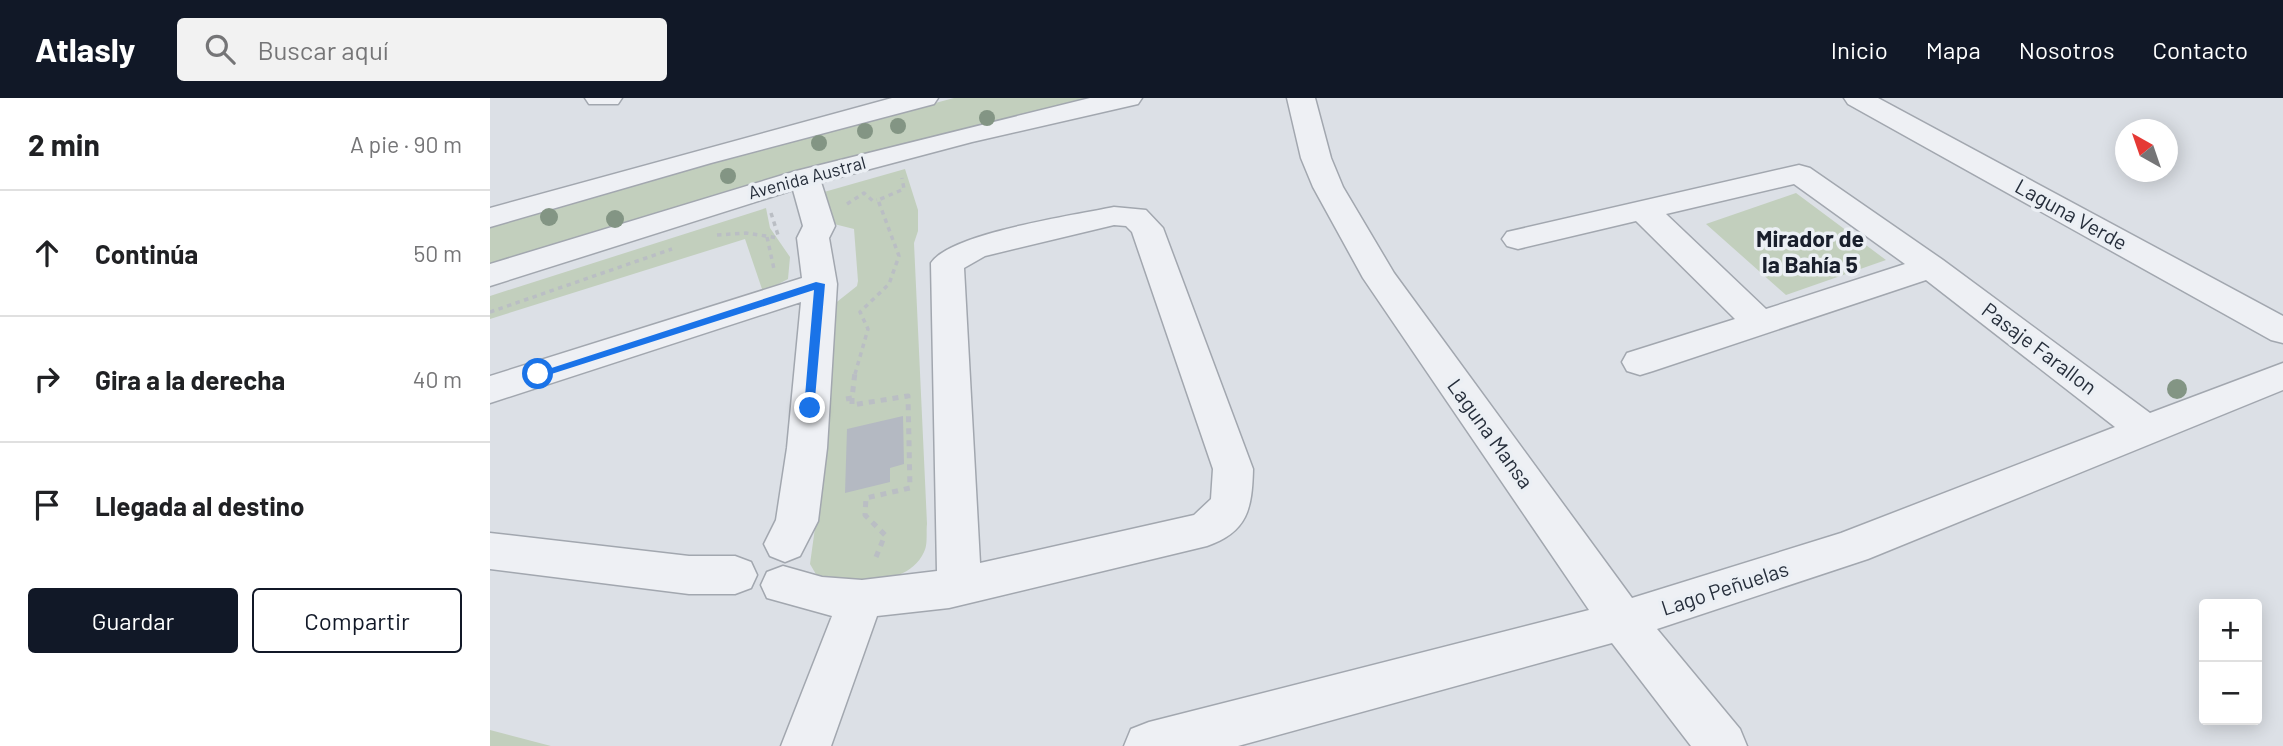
<!DOCTYPE html>
<html lang="es">
<meta charset="utf-8">
<style>
:root{--surface:#fff;--page:#f2f2f2;--text:#202124;--muted:#757577;--line:#e0e0e0;--accent:#111827}
body{margin:0;font-family:Barlow,sans-serif;background:var(--page);color:var(--text)}
.controls{position:absolute;right:21px;bottom:21px;display:grid;overflow:hidden;border-radius:7px;box-shadow:0 4px 18px #0003}
.controls button{width:63px;height:63px;display:grid;place-items:center;padding:0;border:0;border-bottom:2px solid var(--line);background:var(--surface);color:var(--text);font:35px sans-serif}
.compass{position:absolute;left:1625px;top:21px;width:63px;height:63px;border-radius:50%;background:var(--surface);box-shadow:0 4px 18px #0003;rotate:320deg}
.stop{position:absolute;width:21px;height:21px;margin:-16px;border:5px solid #1a73e8;border-radius:50%;background:#fff}
.stop.end{background:#1a73e8;border-color:#fff;box-shadow:0 2px 7px #0008}
.list{margin:0;padding:0;list-style:none}
h2{display:flex;justify-content:space-between;align-items:center;height:91px;margin:0;padding:0 28px;font-size:30px}
h2 small{font-size:23px;font-weight:400;color:var(--muted)}
.list li{display:grid;grid-template-columns:46px 1fr auto;gap:21px;align-items:center;box-sizing:border-box;height:126px;padding:0 28px;border-top:2px solid var(--line)}
.list b{display:block;font-size:26px;white-space:nowrap}
.list em{font-size:23px;font-style:normal;color:var(--muted)}
.actions{display:flex;gap:14px;padding:21px 28px}
.actions a{flex:1;padding:16px 0;border:2px solid var(--accent);border-radius:7px;text-align:center;font-size:24px;color:var(--accent)}
.actions .main{background:var(--accent);color:#fff}
.icon{flex:none;width:38px;height:38px;fill:none;stroke:currentColor;stroke-width:2;stroke-linecap:round;stroke-linejoin:round}
.map{position:relative;flex:none;width:1793px;height:648px;overflow:hidden}
header{display:flex;align-items:center;gap:42px;box-sizing:border-box;height:98px;padding:0 35px;background:var(--accent);color:#fff}
header strong{font-size:33px}
nav{display:flex;gap:38px;margin-inline-start:auto;font-size:24px}
.search{width:490px;height:63px;background:var(--page);display:flex;align-items:center;gap:18px;box-sizing:border-box;padding:0 24px;border-radius:7px;color:var(--muted);font-size:26px}
main{display:flex}
aside{flex:1;background:var(--surface)}
.map>svg:first-child{display:block}
.green{fill:#c2cfbd}
.building{fill:#b4b9c2}
.lines{fill:none;stroke-linecap:round;stroke-linejoin:round}
.street-casing{stroke:#a2a7af;stroke-width:3}
.path-far1{stroke:#babec4;stroke-width:3.5;stroke-dasharray:4.5 4.5;stroke-linecap:butt}
.path{stroke:#babec4;stroke-width:5;stroke-dasharray:6 6;stroke-linecap:butt}
.street{fill:#eef0f4;fill-rule:evenodd}
.tree{fill:#839584}
.route{fill:#1a73e8}
.labels{text-anchor:middle;stroke-width:7;stroke-linejoin:round;paint-order:stroke}
.far-street-label{font-size:18px;fill:#262e3b;stroke:#ebeff4}
.street-label{font-size:21px;fill:#262e3b;stroke:#ebeff4}
.neighbourhood-label{font-size:23px;font-weight:bold;fill:#191f2c;stroke:#ebeff4}
</style>
<header>
<strong>Atlasly</strong>
<div class="search"><svg class="icon" aria-label="search" viewBox="0 0 24 24"><circle cx="10" cy="10" r="6"/><path d="M15 15l6 6"/></svg>Buscar aquí</div>
<nav><a>Inicio</a><a>Mapa</a><a>Nosotros</a><a>Contacto</a></nav>
</header>
<main>
<aside>
<h2>2 min<small>A pie · 90 m</small></h2>
<ul class="list">
<li><svg class="icon" aria-label="ahead" viewBox="0 0 24 24"><path d="M12 20V5M6 11l6-6 6 6"/></svg><div><b>Continúa</b></div><em>50 m</em></li>
<li><svg class="icon" aria-label="right" viewBox="0 0 24 24"><path d="M7 20v-9h11M14 6l5 5-5 5"/></svg><div><b>Gira a la derecha</b></div><em>40 m</em></li>
<li><svg class="icon" aria-label="arrive" viewBox="0 0 24 24"><path d="M6 21V4h12l-3 4 3 4H6"/></svg><div><b>Llegada al destino</b></div></li>
</ul>
<div class="actions"><a class="main">Guardar</a><a>Compartir</a></div>
</aside>
<div class="map">
<svg width="1793" height="648" viewBox="0 0 1793 648">
<rect width="100%" height="100%" fill="#dce0e6"/>
<!-- green -->
<path class="green" d="M464,0h142c-205,45 -407,103 -606,168v-40l145,-43z
M415,71l13,41v21l-4,12 13,281c-1,8 1,21 -3,28 -16,36 -76,32 -107,24l-7,-12 18,-130 5,-129 24,-19 1,-5 -4,-52 -24,-6 -13,-29z
M1306,95l90,67 -100,35 -80,-71z
M276,110l4,20 20,29 -2,22 -25,13 -18,-53 -255,80v-23z
M0,632l61,16h-61z"/>
<!-- building -->
<path class="building" d="M413,318l1,48 -14,4v14l-45,11 2,-64z"/>
<g class="lines">
<defs>
<path id="street" d="M95,0h37l-4,6h-29z
M402,0h46l-4,6 -223,59 -221,64v-19z
M600,0h52l-4,6 -166,38 -151,40 14,44 -6,12 8,46 -10,164 -9,73 -18,35 -15,6 -15,-6 -6,-12 12,-24 11,-72 14,-146 -311,101v-27l312,-98 -5,-40 6,-12 -10,-36 -303,96v-22l306,-93z
M797,0h28l16,60 12,29 51,86 238,325 209,-65 274,-106 -189,-147 -273,91 -13,4 -13,-4 -5,-9 5,-9 108,-34 -99,-98 -118,28 -11,-3 -5,-7 5,-7 292,-67 11,3 133,92 207,153 133,-50v27l-415,169 -211,70 83,100 7,17h-56l-79,-103 -374,103h-114l7,-17 18,-7 440,-112 -226,-332 -50,-91 -12,-29zM1304,86l111,80 -139,45 -100,-95z
M1354,0h34l405,218v27l-12,-3 -423,-236z
M624,109l32,3 17,18 90,241c-1,39 -5,63 -46,77l-258,62 -72,8 -46,130h-50l51,-130 -65,-18 -6,-13 6,-13 16,-6 39,11 40,3 75,-9 -6,-308c19,-30 145,-48 183,-56zM624,127l12,1 6,6 81,237 -2,30 -17,16 -214,48 -16,-295 21,-12z
M0,435l199,23h46l16,6 6,13 -6,13 -16,6h-46l-199,-25z"/>
</defs>
<!-- street casing -->
<use href="#street" class="street-casing"/>
<!-- path-far1 -->
<path class="path-far1" d="M357,106l17,-11 9,8 4,-1
M281,115l8,25
M227,137l29,-2 33,5
M277,139l7,32
M0,214l182,-63
M365,276l13,-45 -8,-17 29,-28 10,-28 -21,-56 26,-11 -2,-11"/>
<!-- path -->
<path class="path" d="M362,300v7l56,-9 2,92 -44,10 -1,17 20,20 -11,27
M356,301l6,-1 3,-26"/>
<!-- street -->
<use href="#street" class="street"/>
</g>
<!-- trees -->
<g class="tree">
<circle cx="497" cy="20" r="8"/>
<circle cx="408" cy="28" r="8"/>
<circle cx="375" cy="33" r="8"/>
<circle cx="329" cy="45" r="8"/>
<circle cx="238" cy="78" r="8"/>
<circle cx="59" cy="119" r="9"/>
<circle cx="125" cy="121" r="9"/>
<circle cx="1687" cy="291" r="10"/>
</g>
<!-- route -->
<path class="route" d="M326,184l9,2 -11,126 -10,-2 10,-118 -272,87 -9,-3z"/>
<g class="labels">
<!-- far-street labels -->
<g class="far-street-label">
<text transform="translate(317 80) rotate(-15)" y="6">Avenida Austral</text>
</g>
<!-- street labels -->
<g class="street-label">
<text transform="translate(1581 117) rotate(29)" y="7">Laguna Verde</text>
<text transform="translate(1549 251) rotate(37)" y="7">Pasaje Farallon</text>
<text transform="translate(1000 336) rotate(54)" y="7">Laguna Mansa</text>
<text transform="translate(1235 491) rotate(-18)" y="7">Lago Peñuelas</text>
</g>
<!-- neighbourhood labels -->
<g class="neighbourhood-label">
<text x="1320" y="149">Mirador de<tspan x="1320" dy="26">la Bahía 5</tspan></text>
</g>
</g>
</svg>
<div class="controls">
<button>+</button>
<button>−</button>
</div>
<svg class="compass" viewBox="-18 -18 36 36"><path d="M0-13l5 13h-10z" fill="#e53935"/><path d="M0 13l5-13h-10z" fill="#757577"/></svg>
<div class="stop" style="left:48px;top:276px"></div>
<div class="stop end" style="left:320px;top:310px"></div>
</div>
</main>
